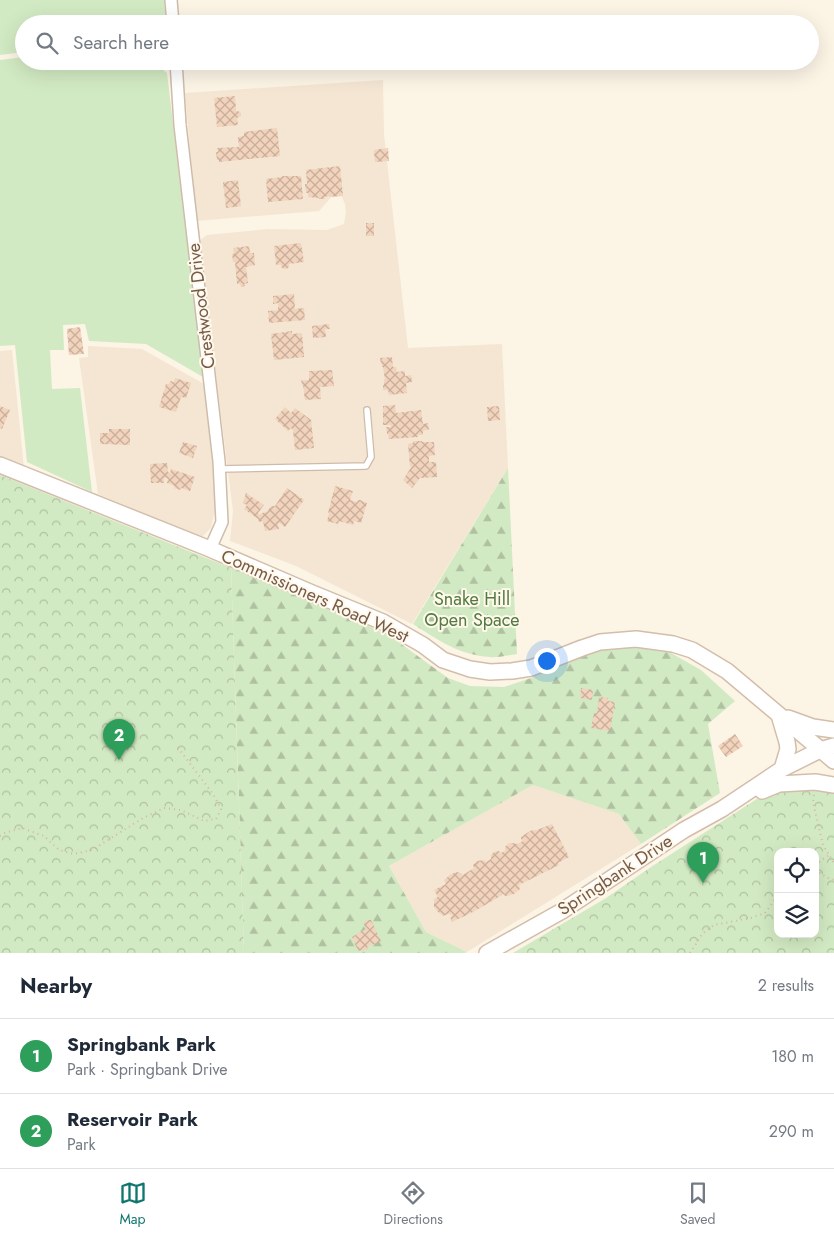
<!DOCTYPE html>
<meta charset="utf-8">
<style>
:root{--surface:#fff;--page:#f2f2f3;--text:#1f2937;--muted:#747a83;--line:#e0e1e3;--accent:#0f766e}
body{margin:0;font-family:Jost,sans-serif;background:var(--page);color:var(--text)}
.controls{position:absolute;right:15px;bottom:15px;display:grid;overflow:hidden;border-radius:10px;box-shadow:0 5px 20px #0002}
.controls button{width:45px;height:45px;display:grid;place-items:center;padding:0;border:0;border-bottom:1px solid var(--line);background:var(--surface);color:var(--text);font:25px sans-serif}
.you{position:absolute;left:546px;top:660px;width:18px;height:18px;margin:-12px;border:4px solid #fff;border-radius:50%;background:#1a73e8;box-shadow:0 0 0 8px #1a73e833}
.badge{display:grid;place-items:center;width:32px;height:32px;border-radius:50%;background:var(--accent);color:#fff;font-size:16px;font-weight:700}
.pin{position:absolute;translate:-50% -41px;filter:drop-shadow(0 1px 2px #0008)}
.pin::after{content:'';position:absolute;top:26px;width:18px;height:15px;background:inherit;clip-path:polygon(0 0,100% 0,50% 100%)}
.list{margin:0;padding:0;list-style:none}
h2{display:flex;justify-content:space-between;align-items:center;height:65px;margin:0;padding:0 20px;font-size:21px}
h2 small{font-size:16px;font-weight:400;color:var(--muted)}
.list li{display:grid;grid-template-columns:32px 1fr auto;gap:15px;align-items:center;box-sizing:border-box;height:75px;padding:0 20px;border-top:1px solid var(--line)}
.list b{display:block;font-size:19px;white-space:nowrap}
.list p{margin:0;font-size:16px;white-space:nowrap;color:var(--muted)}
.list em{font-size:16px;font-style:normal;color:var(--muted)}
.icon{flex:none;width:28px;height:28px;fill:none;stroke:currentColor;stroke-width:2;stroke-linecap:round;stroke-linejoin:round}
.map{position:relative;flex:none;width:834px;height:953px;overflow:hidden}
.search{position:absolute;background:var(--surface);box-shadow:0 5px 20px #0002;left:15px;right:15px;top:15px;height:55px;display:flex;align-items:center;gap:12px;box-sizing:border-box;padding:0 18px;border-radius:28px;color:var(--muted);font-size:19px}
.sheet{height:215px;background:var(--surface)}
nav{display:flex;justify-content:space-around;align-items:center;box-sizing:border-box;height:70px;border-top:1px solid var(--line);background:var(--surface);font-size:14px;color:var(--muted)}
nav a{display:grid;justify-items:center;gap:2px}
nav .on{color:var(--accent)}
.map>svg:first-child{display:block}
.residential{fill:#f4e6d3}
.green{fill:#d2eac3}
.forest{fill:url(#forest-firs)}
.park{fill:url(#park-crowns);fill-rule:evenodd}
.building{fill:url(#building-cross-hatch)}
.lines{fill:none;stroke-linecap:round;stroke-linejoin:round}
.service-casing{stroke:#cebcab;stroke-width:8}
.minor-casing{stroke:#cebcab;stroke-width:14}
.secondary-casing{stroke:#d3beab;stroke-width:18}
.path{stroke:#d7b69f;stroke-width:2;stroke-dasharray:1 4;stroke-linecap:butt}
.service{stroke:#fff;stroke-width:5.5}
.minor{stroke:#fff;stroke-width:11}
.secondary{stroke:#fff;stroke-width:15}
.labels{text-anchor:middle;stroke-width:4;stroke-linejoin:round;paint-order:stroke}
.street-label{font-size:18px;fill:#755b4a;stroke:#fff8eb}
.park-label{font-size:18px;fill:#517b42;stroke:#fff8eb}
</style>
<div class="map">
<svg width="834" height="953" viewBox="0 0 834 953">
<defs>
<pattern id="forest-firs" width="22" height="20" patternUnits="userSpaceOnUse" patternTransform="scale(1.25)"><rect width="22" height="20" fill="#d2eac3"/><path d="M5 1l3.5 6h-7zM16 11l3.5 6h-7z" fill="#afc1a0"/></pattern>
<pattern id="park-crowns" width="20" height="18" patternUnits="userSpaceOnUse" patternTransform="scale(1.25)"><rect width="20" height="18" fill="#d2eac3"/><path d="M2 6a3 3 0 1 1 6 0M12 15a3 3 0 1 1 6 0" fill="none" stroke="#afc1a0"/></pattern>
<pattern id="building-cross-hatch" width="8" height="8" patternUnits="userSpaceOnUse" patternTransform="scale(1.25)"><rect width="8" height="8" fill="#f2d3bc"/><path d="M0 0l8 8M0 8l8-8" fill="none" stroke="#c9ae9b"/></pattern>
</defs>
<rect width="100%" height="100%" fill="#fcf4e5"/>
<!-- residential -->
<path class="residential" d="M383,80l1,55 24,213 94,-4 6,124 -96,156 -116,-58 -66,-25 3,-30 -34,-270 8,-6 61,-6 59,1 17,-6 2,-12 -1,-8 -4,-9h-8l-14,16 -123,10 -11,-128z
M88,346l54,3 62,35 10,94 1,32 -4,18 -9,9 -104,-43 -19,-136 9,-1z
M12,350l12,118 -24,-10v-107z
M533,785l86,29 22,30 -174,108 -41,-20 -37,-66z"/>
<!-- green -->
<path class="green" d="M0,0h164l2,24h-142v28l-24,3z
M24,57v4h128l15,12 36,304 -57,-33 -57,-3 -4,-17 -22,1 1,25h-14l2,39 28,-1 12,104 -65,-30 -12,-117 -15,1v-286z"/>
<!-- forest -->
<path class="forest" d="M508,468l9,186c-9,1 -18,4 -27,3 -31,-2 -52,-17 -77,-33z
M231,568l136,57 26,13 55,40 22,8 34,1 27,-9 57,-29 42,-3 41,7 30,17 34,31 -27,23 12,69 -79,51 -22,-30 -86,-29 -144,81 37,66 41,20 -2,1h-221z"/>
<!-- park -->
<path class="park" d="M0,475l231,93 13,385h-244z
M815,786l19,8v159h-321l93,-55 45,-31 112,-72zM778,852h37v82h-37z"/>
<!-- building -->
<path class="building" d="M235,96l1,15h2l3,2v3l-4,2 1,7 -21,2 -3,-29z
M277,128l3,28 -61,6v-2h-2l-1,-8h2l-1,-4 22,-1 -1,-10 6,-1v-4z
M388,148l1,13 -14,1 -1,-12z
M340,166l3,30 -14,1v-1l-5,1 1,2h-6v-1l-11,-1v-4h-2l-1,-9h2l-1,-14z
M282,176h19l2,23 -35,3 -2,-23 16,-2z
M238,180l3,26 -15,2 -3,-26z
M366,223h8v13h-8z
M301,243l3,19 -15,2v3l-2,2h-3l-3,-2v-2h-5l-2,-19z
M249,246l1,7h4l1,12 -9,2 2,16 -4,1 1,2 -4,1 -1,-3h-3l-2,-22h-2l-1,-8h2l-1,-6z
M294,294l1,15 9,-1 1,12 -36,3 -1,-12 10,-1v-7l-5,1v-8z
M329,324l1,5h-5l1,8 -13,1 -1,-12z
M80,327l4,27 -15,1 -2,-26z
M292,331v3l10,-1 2,24 -30,3 -3,-26z
M392,357l1,10h3l1,5 8,-1v5l6,-1 1,7 -6,1 1,10 -18,2 -1,-5h-5v-5h1v-6h1l-2,-12h-1v-3h-1l-1,-6z
M332,370l2,16 -14,1 1,12 -16,1 -2,-15h-1l-1,-5h8v-9z
M175,378l16,5 -5,15 -5,-1 -5,15 -17,-5 7,-23h3l1,-3 4,1z
M395,405l1,8 25,-3 2,14 5,-1 1,7h-5l1,1h-2v4h-5v2l-29,2 -1,-5h-1l-1,-7h5v-2h-8v-19z
M0,406l10,4 -8,19 -2,-1z
M499,406l1,14 -12,1 -1,-14z
M285,407l6,6 4,-5 16,12 3,28 -19,2 -2,-20 -2,-2 -3,3 -13,-12z
M109,429h21v16l-30,-1v-11h9z
M413,441h9v1h12l1,13 -6,1v6h7l1,15 -17,1 -8,10 -9,-8 9,-14 -2,1 -2,-23 5,-1z
M183,442l14,4 -4,12 -14,-5z
M167,463l1,9 2,1 1,-4 24,8 -5,14 -9,-3 -1,2 -6,-2 1,-2 -8,-3 1,-4 -2,-1h-2v5h-13l-1,-19z
M335,486l18,5 -3,9 7,2 1,-2h2l7,3 -6,20 -7,-2 -1,4 -14,-4 -1,3 -11,-3 2,-8h-1z
M287,488l17,12 -19,27 -6,-4h-1l1,6 -14,2 -2,-10 -4,1 -1,-3 -14,-10 3,-4 -4,-2 3,-10 18,12 -6,8 2,2 2,-2 5,-1 4,-6h4z
M581,688l12,2 -1,10 -12,-2z
M599,697l9,1v3l7,1 -5,29 -19,-3 3,-15h3z
M735,734l8,12 -17,11 -8,-11z
M552,824l17,33 -11,6 1,2 -40,20 1,4 -6,5 -7,2h-2l-1,-2 -31,18 -21,10 -2,-5 3,-2 -5,-1 -5,2 -5,-4 -4,-5v-8l4,-2 -4,-7 12,-6 -2,-4 5,-4v-1l8,-3 4,1 2,2 11,-7 -1,-3 4,-4 7,-1 2,2 5,-3v-4l3,-3 5,-1 2,2 4,-2v-4l4,-4h4l4,1 6,-3 -2,-2v-2l6,-4 5,-3h5z
M368,920h3l10,21 -14,6 1,2 -5,2 -1,-1 -4,1 -6,-14 14,-8 -2,-5 1,-3z"/>
<g class="lines">
<defs>
<path id="service" d="M219,469l147,-3 5,-9 -4,-47"/>
<path id="minor" d="M171,0l2,24
M176,61l4,64 39,336 3,61 -12,27"/>
<path id="secondary" d="M0,465l210,84 102,44 71,29 40,23 20,15 27,9 20,3 22,-1 19,-3 51,-20 18,-6 36,-3 37,5 19,6 35,21 107,90
M779,715l8,27 1,7 -6,20
M788,718l25,9 21,3
M762,791l17,-7 36,-2 19,3
M487,953l75,-42 122,-81 38,-21 60,-40 38,-19 14,-4"/>
</defs>
<!-- service casing -->
<use href="#service" class="service-casing"/>
<!-- minor casing -->
<use href="#minor" class="minor-casing"/>
<!-- secondary casing -->
<use href="#secondary" class="secondary-casing"/>
<!-- path -->
<path class="path" d="M814,795l-1,7 10,43 11,18
M0,836l5,-3 17,-5 22,8 15,14 15,4 18,-4 51,-32 21,-10 17,2 23,11 12,-2 5,-10 -8,-15 -37,-49
M815,865l14,-10
M815,870l13,8 6,2
M690,953l13,-20 11,-8 37,-7 14,-5 13,-18"/>
<!-- service -->
<use href="#service" class="service"/>
<!-- minor -->
<use href="#minor" class="minor"/>
<!-- secondary -->
<use href="#secondary" class="secondary"/>
</g>
<g class="labels">
<!-- street labels -->
<g class="street-label">
<text transform="translate(201 306) rotate(-97)" y="6">Crestwood Drive</text>
<text transform="translate(315 596) rotate(24)" y="6">Commissioners Road West</text>
<text transform="translate(615 875) rotate(-33)" y="6">Springbank Drive</text>
</g>
<!-- park labels -->
<g class="park-label">
<text x="472" y="605">Snake Hill<tspan x="472" dy="21">Open Space</tspan></text>
</g>
</g>
</svg>
<div class="controls">
<button><svg class="icon" aria-label="locate" viewBox="0 0 24 24"><circle cx="12" cy="12" r="6"/><path d="M12 2v4M12 18v4M2 12h4M18 12h4"/></svg></button>
<button><svg class="icon" aria-label="layers" viewBox="0 0 24 24"><path d="M12 4l9 5-9 5-9-5zM3 14l9 5 9-5"/></svg></button>
</div>
<div class="you"></div>
<div class="pin badge" style="left:703px;top:883px;background:#2e9e5b">1</div>
<div class="pin badge" style="left:119px;top:760px;background:#2e9e5b">2</div>
<div class="search"><svg class="icon" aria-label="search" viewBox="0 0 24 24"><circle cx="10" cy="10" r="6"/><path d="M15 15l6 6"/></svg>Search here</div>
</div>
<section class="sheet">
<h2>Nearby<small>2 results</small></h2>
<ul class="list">
<li><span class="badge" style="background:#2e9e5b">1</span><div><b>Springbank Park</b><p>Park · Springbank Drive</p></div><em>180 m</em></li>
<li><span class="badge" style="background:#2e9e5b">2</span><div><b>Reservoir Park</b><p>Park</p></div><em>290 m</em></li>
</ul>
</section>
<nav>
<a class="on"><svg class="icon" aria-label="map" viewBox="0 0 24 24"><path d="M3 6l6-2 6 2 6-2v14l-6 2-6-2-6 2zM9 4v14M15 6v14"/></svg>Map</a>
<a><svg class="icon" aria-label="directions" viewBox="0 0 24 24"><path d="M12 3l9 9-9 9-9-9zM9 14v-3h6M13 9l2 2-2 2"/></svg>Directions</a>
<a><svg class="icon" aria-label="saved" viewBox="0 0 24 24"><path d="M7 4h10v16l-5-4-5 4z"/></svg>Saved</a>
</nav>
